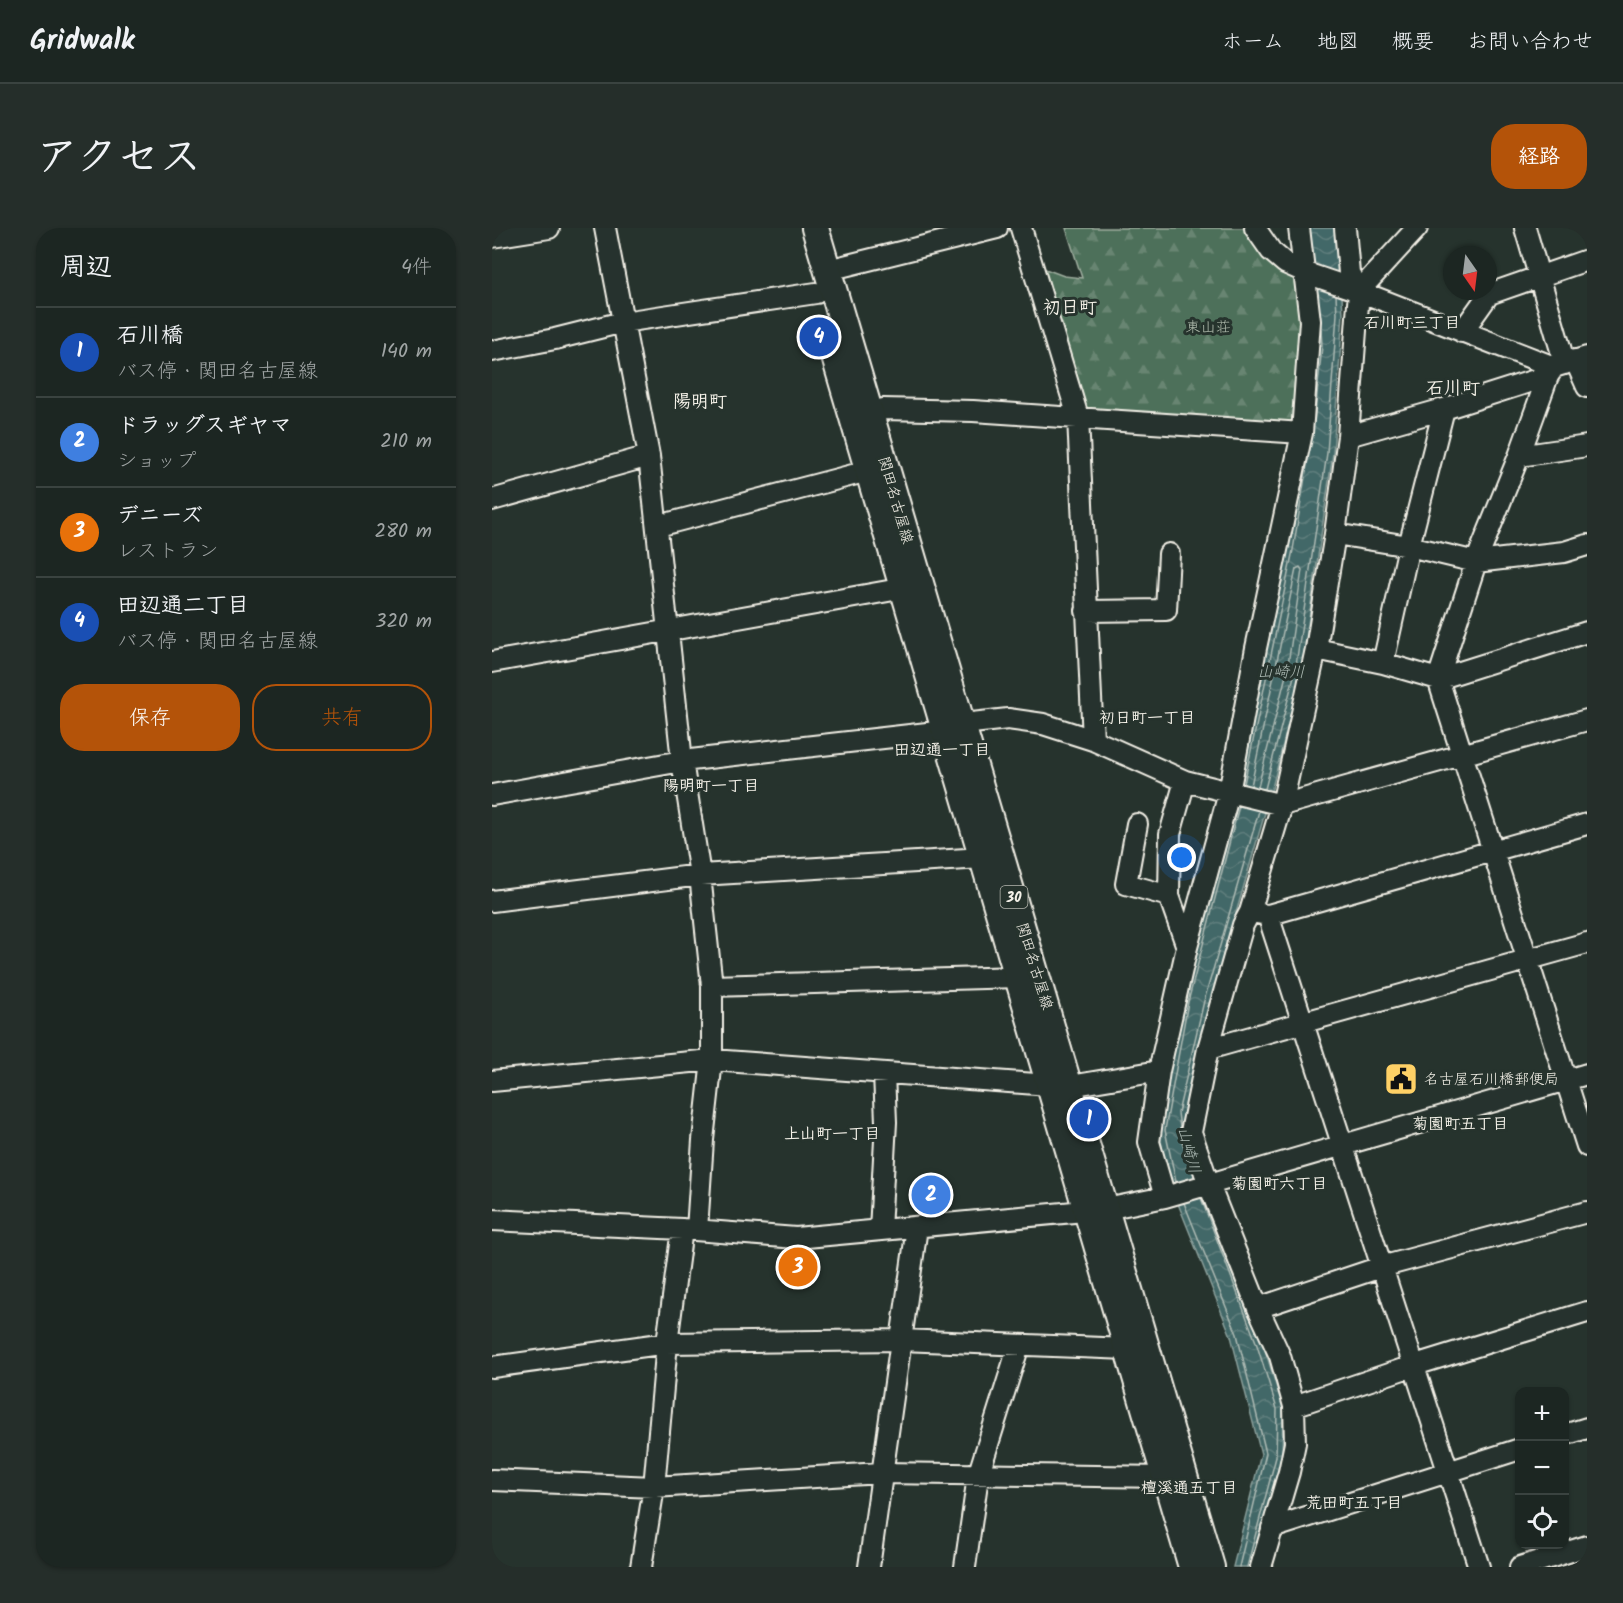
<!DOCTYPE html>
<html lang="ja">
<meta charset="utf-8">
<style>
:root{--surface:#1c2622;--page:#252e2a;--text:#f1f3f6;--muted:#a0a5a5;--line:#3a4340;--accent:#b45309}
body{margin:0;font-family:Kalam,"Klee One",sans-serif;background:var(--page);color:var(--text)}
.controls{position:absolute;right:18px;bottom:18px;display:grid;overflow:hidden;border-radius:12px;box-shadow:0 2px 4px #0004}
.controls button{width:54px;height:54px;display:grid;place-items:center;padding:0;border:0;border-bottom:2px solid var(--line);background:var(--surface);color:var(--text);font:30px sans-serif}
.compass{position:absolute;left:951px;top:18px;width:54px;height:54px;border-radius:50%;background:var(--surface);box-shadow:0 2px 4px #0004;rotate:166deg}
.you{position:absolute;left:690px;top:630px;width:21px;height:21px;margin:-15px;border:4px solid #fff;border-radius:50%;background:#1a73e8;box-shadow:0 0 0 9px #1a73e833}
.badge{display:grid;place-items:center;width:39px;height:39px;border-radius:50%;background:var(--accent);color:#fff;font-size:20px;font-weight:700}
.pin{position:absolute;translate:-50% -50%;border:3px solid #fff;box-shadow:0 2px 6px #0006}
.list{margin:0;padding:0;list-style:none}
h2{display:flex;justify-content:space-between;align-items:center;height:78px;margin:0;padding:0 24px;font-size:26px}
h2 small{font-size:20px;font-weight:400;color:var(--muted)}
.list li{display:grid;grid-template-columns:39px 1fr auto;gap:18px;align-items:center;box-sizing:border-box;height:90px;padding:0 24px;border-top:2px solid var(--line)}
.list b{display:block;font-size:22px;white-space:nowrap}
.list p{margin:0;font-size:20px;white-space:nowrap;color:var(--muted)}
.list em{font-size:20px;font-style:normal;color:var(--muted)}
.actions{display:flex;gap:12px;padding:18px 24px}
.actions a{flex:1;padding:14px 0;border:2px solid var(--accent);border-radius:24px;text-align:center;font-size:21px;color:var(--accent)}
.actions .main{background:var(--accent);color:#fff}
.icon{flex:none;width:33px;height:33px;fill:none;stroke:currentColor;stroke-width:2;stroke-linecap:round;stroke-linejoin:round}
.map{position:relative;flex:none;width:1095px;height:1339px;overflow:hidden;border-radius:24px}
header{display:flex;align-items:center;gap:36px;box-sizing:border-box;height:84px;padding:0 30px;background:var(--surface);border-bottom:2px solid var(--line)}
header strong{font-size:28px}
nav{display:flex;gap:33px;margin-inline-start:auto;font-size:21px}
.intro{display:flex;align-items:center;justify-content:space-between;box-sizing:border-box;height:144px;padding:0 36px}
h1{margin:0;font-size:42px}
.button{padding:15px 27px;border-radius:24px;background:var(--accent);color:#fff;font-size:21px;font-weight:700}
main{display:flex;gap:36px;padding:0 36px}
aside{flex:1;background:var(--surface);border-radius:24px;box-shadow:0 2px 4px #0004}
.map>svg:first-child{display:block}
.forest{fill:url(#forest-firs);stroke:#a1b0a1;stroke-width:1.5}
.water{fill:url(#water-waves);stroke:#8a9f9b;stroke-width:1.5}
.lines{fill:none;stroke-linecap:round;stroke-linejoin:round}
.shore{stroke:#adbab4;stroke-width:1.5}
.minor-casing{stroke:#f4f1e8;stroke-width:24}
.major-casing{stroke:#f4f1e8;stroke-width:30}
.minor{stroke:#26332d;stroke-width:20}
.major{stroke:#26332d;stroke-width:26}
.labels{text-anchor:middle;stroke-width:6;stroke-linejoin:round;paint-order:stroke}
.shield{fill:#26332d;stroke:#b6b8b0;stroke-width:1.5}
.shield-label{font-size:14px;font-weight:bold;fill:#f4f1e8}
.park-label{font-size:15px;fill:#b2bdaf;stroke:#26332d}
.street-label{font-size:15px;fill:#f4f1e8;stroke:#26332d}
.poi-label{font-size:15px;fill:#f4f1e8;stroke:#26332d;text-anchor:start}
.neighbourhood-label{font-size:16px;font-weight:bold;fill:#f4f1e8;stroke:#26332d}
.water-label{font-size:16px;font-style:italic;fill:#adbab4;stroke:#26332d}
.quarter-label{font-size:18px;font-weight:bold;fill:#f4f1e8;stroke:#26332d}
</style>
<header>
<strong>Gridwalk</strong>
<nav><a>ホーム</a><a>地図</a><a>概要</a><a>お問い合わせ</a></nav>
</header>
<div class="intro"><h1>アクセス</h1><a class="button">経路</a></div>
<main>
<aside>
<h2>周辺<small>4件</small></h2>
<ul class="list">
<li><span class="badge" style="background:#1a4fb4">1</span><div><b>石川橋</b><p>バス停 · 関田名古屋線</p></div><em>140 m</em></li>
<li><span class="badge" style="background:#3f7fe0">2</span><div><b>ドラッグスギヤマ</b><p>ショップ</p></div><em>210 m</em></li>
<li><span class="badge" style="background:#e8710a">3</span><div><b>デニーズ</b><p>レストラン</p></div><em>280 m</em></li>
<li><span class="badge" style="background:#1a4fb4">4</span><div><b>田辺通二丁目</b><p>バス停 · 関田名古屋線</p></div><em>320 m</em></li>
</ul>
<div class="actions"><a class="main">保存</a><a>共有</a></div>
</aside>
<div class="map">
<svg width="1095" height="1339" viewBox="0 0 1095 1339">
<defs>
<pattern id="forest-firs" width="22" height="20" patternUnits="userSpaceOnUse" patternTransform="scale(1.5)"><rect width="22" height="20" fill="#4e705a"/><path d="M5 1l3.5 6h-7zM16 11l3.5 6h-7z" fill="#688572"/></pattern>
<pattern id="water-waves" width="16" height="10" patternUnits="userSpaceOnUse" patternTransform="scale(1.5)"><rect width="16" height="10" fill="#436867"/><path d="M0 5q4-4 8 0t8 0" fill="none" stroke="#5f7e7d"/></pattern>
</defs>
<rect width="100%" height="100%" fill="#26332d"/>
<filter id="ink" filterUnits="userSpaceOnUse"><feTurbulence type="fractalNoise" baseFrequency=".0167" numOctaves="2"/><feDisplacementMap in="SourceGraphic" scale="12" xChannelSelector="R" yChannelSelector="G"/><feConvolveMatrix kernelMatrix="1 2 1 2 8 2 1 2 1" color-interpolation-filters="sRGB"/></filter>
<g filter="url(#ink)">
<!-- forest -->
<path class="forest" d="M574,0h189l57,47 -10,158 -224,-16 -46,-153 32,12 18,2z"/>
<!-- water -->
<path class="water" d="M814,0h32l5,86 -10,139 -32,220 -30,119 -61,211 -26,111 6,34 72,192 21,68 -1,49 -26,98 -4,12h-19l28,-113 -30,-118 -62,-155 -10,-50 23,-130 55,-212 50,-240z"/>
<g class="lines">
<!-- shore -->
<path class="shore" d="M822,195l8,-77 -1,-17
M752,556l49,-234 15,-91
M759,558l45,-217 4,-2 2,3 -15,101 -29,116
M773,561l30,-117 32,-219 10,-139 -1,-19
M688,900l-2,-15 26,-112 55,-190
M684,954l-11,-52 23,-128 51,-196
M709,970l55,144 21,67 -1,48 -29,110
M692,975l53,131 29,119 -27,114"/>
<defs>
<path id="minor" d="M113,0l44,228 33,305 18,114 12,111v74l-9,80 -6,90
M529,0l57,189 15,323
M763,0l16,23 14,12 27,12 47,16 195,76 33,-10
M1033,0l40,136
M0,9l57,-9
M336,42l169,-42
M867,63l58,-63
M970,104l27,-38 98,-34
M0,123l63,-12 68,-17 193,-29
M1083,132l12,27
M1062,139l-6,9 -29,80 -43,106 -38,117 149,467
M367,188l24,-7 90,2 329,22
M856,208l96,-27 104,-33
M1027,228l68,-10
M0,272l157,-44
M166,298l210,-55
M843,306l74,12 67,16 88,-10 23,-7
M594,383l80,-1 3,-56
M824,421l67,14 55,16 149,-47
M0,434l424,-76
M891,435l26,-117 35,-137
M693,553l-15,53 -1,62 18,51
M0,567l190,-34 263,-30 18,-7 45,-5 35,5 50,16 92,41 97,24 305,-85
M645,596l-11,60 43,12
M0,673l208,-26 283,-17 12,-3
M764,685l12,2 319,-91
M776,687c72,217 140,435 211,652
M220,758l306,-9
M716,821l379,-106
M0,853l220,-21 337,25
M578,858l89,-15
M673,969l-16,-55 10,-71 28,-124 42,-154 27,-145 46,-215 8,-112 -11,-93
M0,992l190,9 114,9 310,-29 59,-12 422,-123
M388,1002l6,-108 -2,-49
M766,1080l123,-41 206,-55
M0,1139l175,-24 234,-3 227,9
M802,1178l121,-41 172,-53
M1072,1207l23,-7
M0,1252l162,7 227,-14 285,4
M780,1300l248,-79
M149,1339l13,-80 13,-144 15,-114
M377,1339l48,-340
M473,1339l13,-91 41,-131
M769,1339l28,-95 6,-29 -1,-37 -14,-50 -22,-48 -49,-123 -18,-53 17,-83 35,-124 7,-13 32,-107 34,-156 19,-115 13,-98 11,-145 -10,-18 -4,-45
M1028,1339l67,-21"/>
<path id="major" d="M323,0l396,1339
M341,122l359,1217"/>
</defs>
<!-- minor casing -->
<use href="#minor" class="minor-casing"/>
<!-- major casing -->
<use href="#major" class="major-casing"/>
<!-- minor -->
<use href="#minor" class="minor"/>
<!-- major -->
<use href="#major" class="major"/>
</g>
</g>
<!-- icons -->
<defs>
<symbol id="civic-square" viewBox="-11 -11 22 22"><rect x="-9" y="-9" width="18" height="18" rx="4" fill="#ffd166" stroke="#26332d"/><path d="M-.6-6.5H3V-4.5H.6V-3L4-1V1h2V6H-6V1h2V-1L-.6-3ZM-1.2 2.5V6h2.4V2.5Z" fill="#111"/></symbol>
</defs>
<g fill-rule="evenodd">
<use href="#civic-square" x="890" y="832" width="38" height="38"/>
</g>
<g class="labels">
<!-- shield labels -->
<rect class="shield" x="508.5" y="658" width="27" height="22" rx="4.5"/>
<g class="shield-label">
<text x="522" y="674">30</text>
</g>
<!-- park labels -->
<g class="park-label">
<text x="716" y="104">東山荘</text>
</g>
<!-- street labels -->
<g class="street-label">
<text transform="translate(404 272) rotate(74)" y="5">関田名古屋線</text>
<text transform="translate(543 738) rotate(73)" y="5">関田名古屋線</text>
</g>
<!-- poi labels -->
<g class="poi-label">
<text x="932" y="856">名古屋石川橋郵便局</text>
</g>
<!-- neighbourhood labels -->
<g class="neighbourhood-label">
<text x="920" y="100">石川町三丁目</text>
<text x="655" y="495">初日町一丁目</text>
<text x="450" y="527">田辺通一丁目</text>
<text x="219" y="563">陽明町一丁目</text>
<text x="968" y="901">菊園町五丁目</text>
<text x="340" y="911">上山町一丁目</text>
<text x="787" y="961">菊園町六丁目</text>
<text x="697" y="1265">檀溪通五丁目</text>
<text x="862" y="1280">荒田町五丁目</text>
</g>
<!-- water labels -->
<g class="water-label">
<text x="789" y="449">山崎川</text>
<text transform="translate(698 922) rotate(75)" y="6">山崎川</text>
</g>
<!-- quarter labels -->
<g class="quarter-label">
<text x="578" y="85">初日町</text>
<text x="961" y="166">石川町</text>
<text x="208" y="179">陽明町</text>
</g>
</g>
</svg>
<div class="controls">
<button>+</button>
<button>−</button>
<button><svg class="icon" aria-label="locate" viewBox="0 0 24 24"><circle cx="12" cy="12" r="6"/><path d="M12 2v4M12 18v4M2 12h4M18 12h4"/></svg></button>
</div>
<svg class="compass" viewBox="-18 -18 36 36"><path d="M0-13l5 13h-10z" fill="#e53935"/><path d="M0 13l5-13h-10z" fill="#a0a5a5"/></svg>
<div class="you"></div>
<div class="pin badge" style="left:597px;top:891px;background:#1a4fb4">1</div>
<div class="pin badge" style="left:439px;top:967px;background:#3f7fe0">2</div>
<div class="pin badge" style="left:306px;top:1039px;background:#e8710a">3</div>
<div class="pin badge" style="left:327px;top:109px;background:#1a4fb4">4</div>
</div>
</main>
